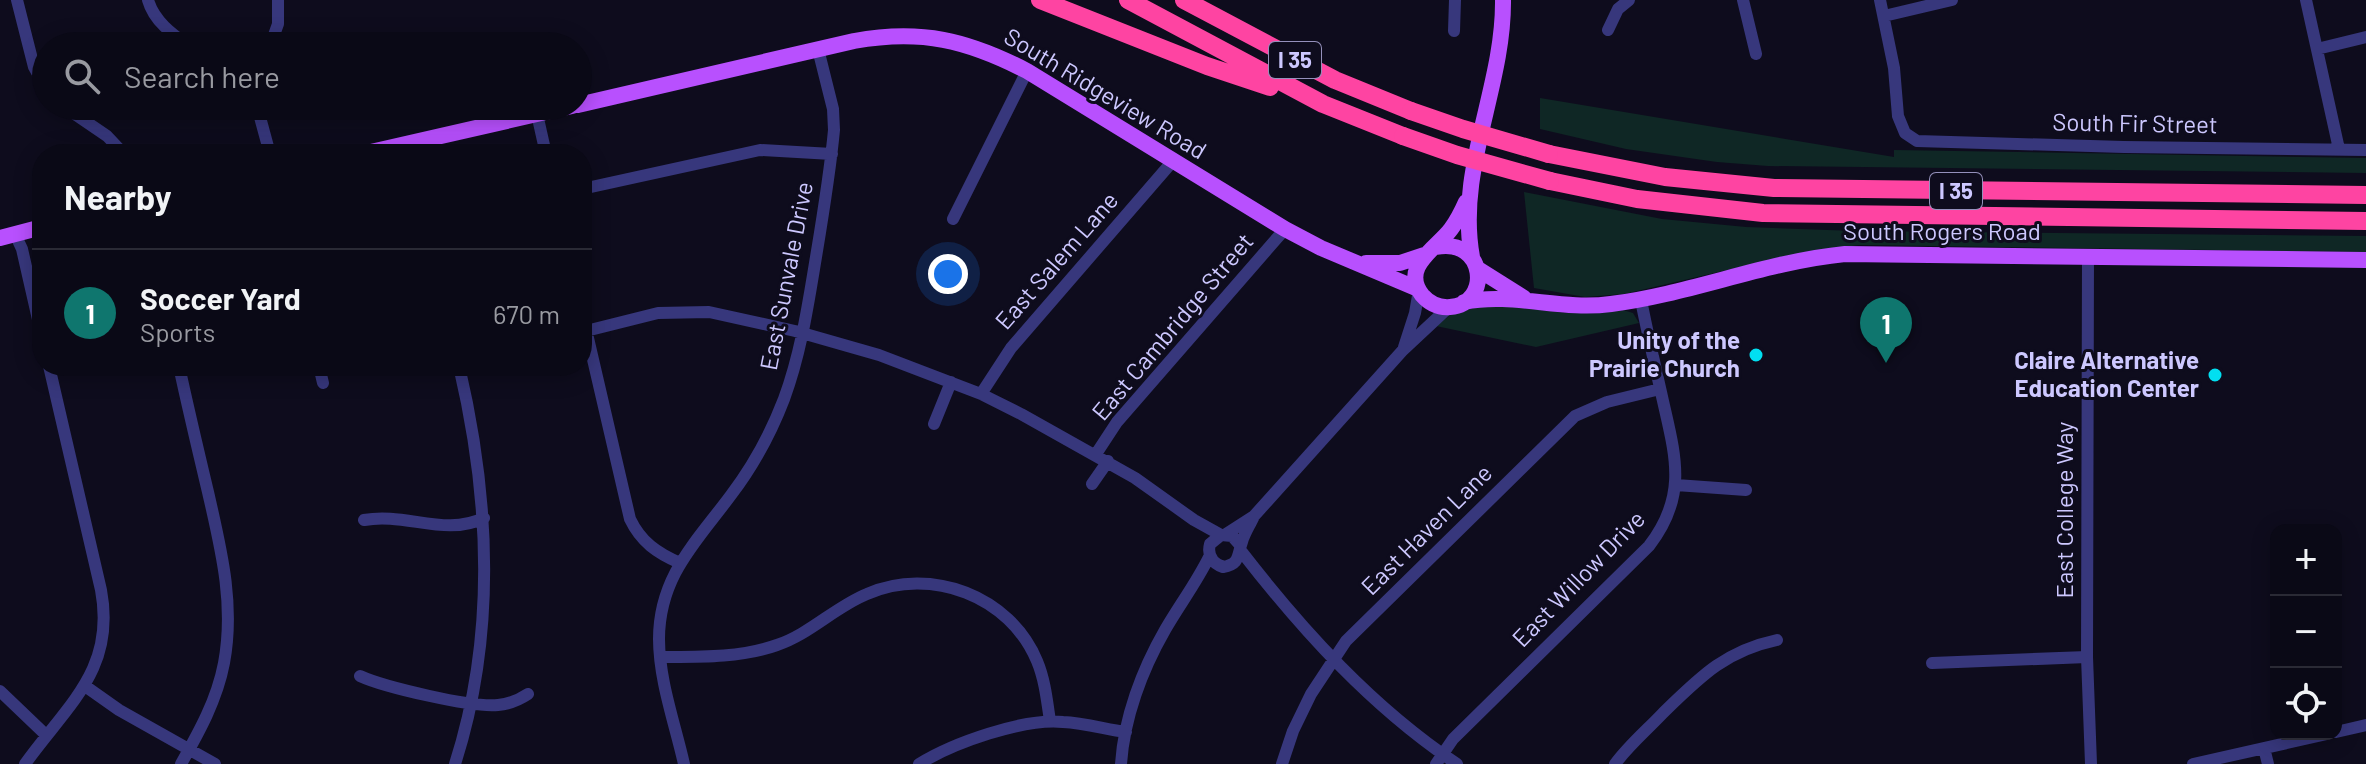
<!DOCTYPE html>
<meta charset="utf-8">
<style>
:root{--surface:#0a0916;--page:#181723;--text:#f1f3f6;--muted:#999aa1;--line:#2a2a35;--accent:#0f766e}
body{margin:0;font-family:Barlow,sans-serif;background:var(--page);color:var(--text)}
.controls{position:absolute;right:24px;bottom:24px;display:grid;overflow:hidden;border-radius:16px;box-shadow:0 4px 20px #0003}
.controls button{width:72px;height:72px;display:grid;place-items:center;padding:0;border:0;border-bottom:2px solid var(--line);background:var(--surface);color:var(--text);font:40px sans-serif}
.you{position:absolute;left:948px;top:274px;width:28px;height:28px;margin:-20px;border:6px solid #fff;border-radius:50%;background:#1a73e8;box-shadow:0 0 0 12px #1a73e833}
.badge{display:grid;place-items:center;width:52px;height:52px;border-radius:50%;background:var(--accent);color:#fff;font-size:26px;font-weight:700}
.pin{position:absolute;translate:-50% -66px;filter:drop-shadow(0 2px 4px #0008)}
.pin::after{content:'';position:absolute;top:42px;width:28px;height:24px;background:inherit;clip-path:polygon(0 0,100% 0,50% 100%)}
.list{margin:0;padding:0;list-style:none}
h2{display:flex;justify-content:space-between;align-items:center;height:104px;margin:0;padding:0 32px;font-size:34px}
h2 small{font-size:26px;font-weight:400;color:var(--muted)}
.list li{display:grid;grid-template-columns:52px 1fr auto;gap:24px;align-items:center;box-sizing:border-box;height:128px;padding:0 32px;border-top:2px solid var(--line)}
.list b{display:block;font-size:30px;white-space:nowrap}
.list p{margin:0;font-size:26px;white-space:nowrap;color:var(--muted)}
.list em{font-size:26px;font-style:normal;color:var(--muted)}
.icon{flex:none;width:44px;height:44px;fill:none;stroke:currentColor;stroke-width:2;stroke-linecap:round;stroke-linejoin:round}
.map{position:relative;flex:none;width:2366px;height:764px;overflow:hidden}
.search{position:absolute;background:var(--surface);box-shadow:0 4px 20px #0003;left:32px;top:32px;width:560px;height:88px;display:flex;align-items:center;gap:20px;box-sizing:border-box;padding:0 28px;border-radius:44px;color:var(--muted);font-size:30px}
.panel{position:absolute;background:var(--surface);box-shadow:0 4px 20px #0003;left:32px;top:144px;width:560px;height:232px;border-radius:32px}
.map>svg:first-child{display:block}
.green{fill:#0f2725}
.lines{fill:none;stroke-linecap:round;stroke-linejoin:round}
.minor{stroke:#37377c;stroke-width:12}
.major{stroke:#b850fe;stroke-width:16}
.highway{stroke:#fe44a2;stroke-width:18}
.highway-bridge{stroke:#fe44a2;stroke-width:18}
.poi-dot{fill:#01dff1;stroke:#0e0c1d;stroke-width:3}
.labels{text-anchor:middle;stroke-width:6;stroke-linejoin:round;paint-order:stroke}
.shield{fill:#0e0c1d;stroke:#9490bb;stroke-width:2}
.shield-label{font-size:22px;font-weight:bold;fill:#cdc8ff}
.street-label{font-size:24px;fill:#cdc8ff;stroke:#0e0c1d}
.poi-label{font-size:24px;font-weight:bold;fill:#cdc8ff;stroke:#0e0c1d;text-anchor:end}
</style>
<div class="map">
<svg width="2366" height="764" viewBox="0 0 2366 764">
<rect width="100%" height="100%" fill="#0e0c1d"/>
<!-- green -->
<path class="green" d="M1540,98l354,59v-7l472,8v15l-598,-7 -51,-4 -91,-13 -86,-20z
M1524,192l138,27 84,8 110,4 510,5v16l-507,-7 -59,8 -176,41 -39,3 -51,-9z
M1492,304l74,9 57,-3 10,3 6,10 -103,24 -100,-21 18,-14z"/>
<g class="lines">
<!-- minor -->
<path class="minor" d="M17,0l17,67 12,22
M148,0c6,21 24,34 41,46
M1743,0l13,54
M1880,0l14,68 4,48 7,17 12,8 207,6 242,3
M2306,0l33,149
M1884,16l68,-16
M1608,30l10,-21 11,-9
M1454,31l1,-31
M270,46l8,-22v-24
M2317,49l49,-12
M63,106l44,30 17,18
M257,106l13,48
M537,114l9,40
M582,189l178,-39 72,4
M953,219l74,-148
M15,234l7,15 20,88
M2088,256l-1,401 4,107
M582,312l48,207c11,23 27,34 50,44
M586,331l72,-18 51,-1 86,19 84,24 102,39 40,20 114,64 59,42 27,15
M1404,347l11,-34 4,-23
M179,366c9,42 19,84 29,126 13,57 27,112 16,171 -7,37 -25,69 -43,101
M319,366l4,17
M981,394l30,-46 161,-186
M934,424l17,-42
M1096,454l21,-32 168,-193
M1092,484l16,-23
M1676,485l70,5
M364,520c41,-8 81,17 120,-2
M1226,534l28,-18 149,-166 46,-43
M1240,545l-8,-9 -11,-1 -11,9c-3,11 2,19 13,23 17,-3 14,-11 19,-25 2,-8 8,-17 12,-26
M1241,551c62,80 131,156 216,213
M661,657c38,0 80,1 116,-12 33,-11 58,-38 90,-51 64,-28 143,2 170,67 8,19 10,40 13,60
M1932,663l155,-6
M360,676c24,11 113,32 138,29 11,-1 21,-5 30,-11
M85,686l34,24 96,54
M0,691l46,44
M2336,732l30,-7
M2264,748l4,16
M25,764c42,-59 91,-94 76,-174l-52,-224
M455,764c42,-131 35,-266 4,-398
M684,764c-9,-40 -25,-84 -25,-125 0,-63 38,-98 72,-144 22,-29 40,-62 53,-96 17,-46 24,-94 32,-142 7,-42 14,-84 18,-127l-1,-21 -15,-60
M919,764c34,-21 104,-46 144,-42 21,1 42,7 63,10
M1121,764c3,-46 21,-94 44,-134 15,-26 32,-48 45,-75
M1282,764l11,-33 18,-37 35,-53 229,-225 32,-14 53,-13
M1436,764l17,-25 196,-193c41,-53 25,-94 12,-154 -7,-31 -14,-61 -20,-92
M1615,764c14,-19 32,-34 48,-51 37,-36 62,-62 114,-73
M2193,764l134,-30"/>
<!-- major -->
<path class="major" d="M578,105l276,-64c67,-12 113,-1 173,30l258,158 36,19 97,41
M362,154l210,-48
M0,238l42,-11
M1436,247c50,-10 56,57 14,60 -11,1 -21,-4 -28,-12 -22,-28 15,-47 29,-66 6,-8 11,-18 15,-27
M1472,257c-16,-87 32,-170 31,-257
M1366,263h34l24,-8
M1478,269l46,29
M1464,302c49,-10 97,9 147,2 79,-10 154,-42 234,-50l521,6"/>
<!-- highway -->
<path class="highway" d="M1040,0l167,66 63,21
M1128,0l195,104 80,32
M1184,0l151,80 76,31
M1549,154l116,23 109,11 592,7
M1550,181l87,18 126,14 603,8"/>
<!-- highway-bridge -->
<path class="highway-bridge" d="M1411,111l52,18 86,25
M1403,136l54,19 93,26"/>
</g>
<!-- markers -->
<g class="poi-dot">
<circle cx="1756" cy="355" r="8"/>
<circle cx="2215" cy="375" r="8"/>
</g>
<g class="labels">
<!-- shield labels -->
<g class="shield">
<rect x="1269" y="42" width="52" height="36" rx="6"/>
<rect x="1930" y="173" width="52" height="36" rx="6"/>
</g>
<g class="shield-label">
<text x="1295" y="68">I 35</text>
<text x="1956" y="199">I 35</text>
</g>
<!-- street labels -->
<g class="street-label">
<text transform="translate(1105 94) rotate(31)" y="8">South Ridgeview Road</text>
<text transform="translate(2135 124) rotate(1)" y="8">South Fir Street</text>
<text x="1942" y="240">South Rogers Road</text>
<text transform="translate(1057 261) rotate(-49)" y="8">East Salem Lane</text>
<text transform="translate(787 276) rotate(-79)" y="8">East Sunvale Drive</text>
<text transform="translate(1173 327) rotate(-50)" y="8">East Cambridge Street</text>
<text transform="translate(2065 510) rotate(-90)" y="8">East College Way</text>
<text transform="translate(1427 530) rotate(-45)" y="8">East Haven Lane</text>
<text transform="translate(1579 579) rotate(-46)" y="8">East Willow Drive</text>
</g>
<!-- poi labels -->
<g class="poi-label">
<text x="1740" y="349">Unity of the<tspan x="1740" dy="28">Prairie Church</tspan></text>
<text x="2199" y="369">Claire Alternative<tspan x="2199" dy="28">Education Center</tspan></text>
</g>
</g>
</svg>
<div class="controls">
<button>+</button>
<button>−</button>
<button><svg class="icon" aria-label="locate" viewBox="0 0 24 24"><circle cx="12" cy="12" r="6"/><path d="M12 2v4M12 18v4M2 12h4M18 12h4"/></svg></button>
</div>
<div class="you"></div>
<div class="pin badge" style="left:1886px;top:363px">1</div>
<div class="search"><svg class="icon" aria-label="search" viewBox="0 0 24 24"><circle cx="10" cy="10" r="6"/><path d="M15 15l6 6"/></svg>Search here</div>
<section class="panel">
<h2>Nearby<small></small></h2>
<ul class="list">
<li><span class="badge">1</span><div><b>Soccer Yard</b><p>Sports</p></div><em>670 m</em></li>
</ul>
</section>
</div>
